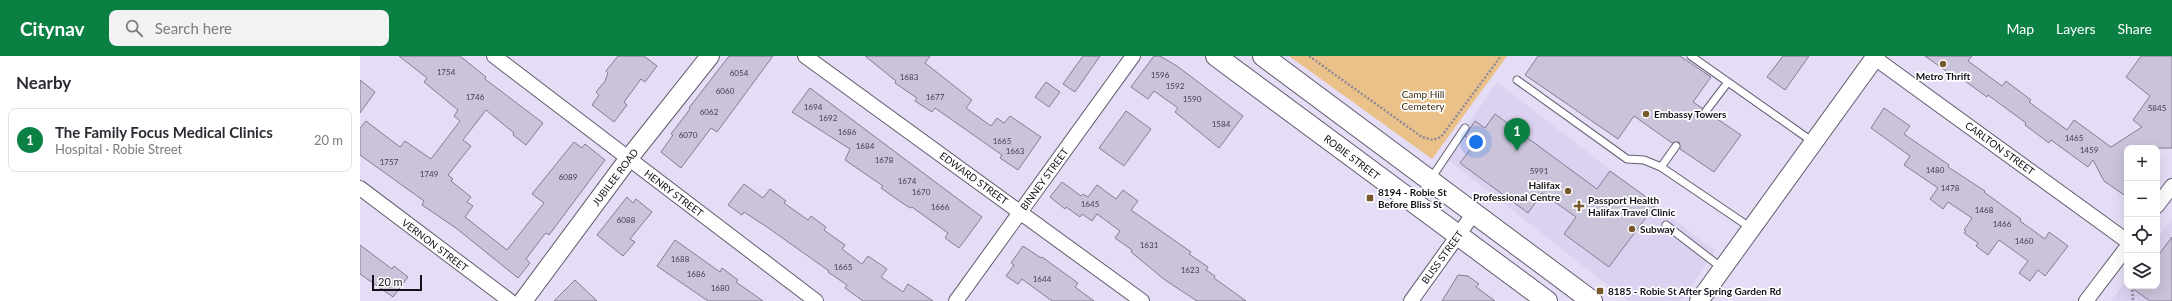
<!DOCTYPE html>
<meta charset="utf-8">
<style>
:root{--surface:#fff;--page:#f2f2f3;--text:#2b2b33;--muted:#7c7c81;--line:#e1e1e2;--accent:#0b8043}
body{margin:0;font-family:Lato,sans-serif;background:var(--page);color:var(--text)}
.controls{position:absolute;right:12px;bottom:12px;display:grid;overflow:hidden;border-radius:8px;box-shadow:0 4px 16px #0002}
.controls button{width:36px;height:36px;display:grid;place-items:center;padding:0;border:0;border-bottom:1px solid var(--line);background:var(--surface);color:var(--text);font:20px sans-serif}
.scale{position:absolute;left:12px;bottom:10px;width:50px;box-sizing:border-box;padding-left:4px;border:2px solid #141119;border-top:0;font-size:11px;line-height:14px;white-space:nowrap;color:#141119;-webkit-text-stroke:3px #fff;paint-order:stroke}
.you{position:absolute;left:1116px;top:86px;width:14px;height:14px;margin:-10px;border:3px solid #fff;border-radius:50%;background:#1a73e8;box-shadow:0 0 0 6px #1a73e833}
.badge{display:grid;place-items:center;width:26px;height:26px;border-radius:50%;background:var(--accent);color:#fff;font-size:13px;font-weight:700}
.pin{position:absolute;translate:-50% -33px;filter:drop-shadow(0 1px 2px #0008)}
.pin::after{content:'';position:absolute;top:21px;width:14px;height:12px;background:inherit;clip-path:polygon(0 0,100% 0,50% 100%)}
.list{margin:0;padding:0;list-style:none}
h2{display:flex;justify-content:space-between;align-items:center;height:52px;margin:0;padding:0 16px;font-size:17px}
h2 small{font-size:13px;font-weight:400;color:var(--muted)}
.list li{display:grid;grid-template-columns:26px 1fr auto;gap:12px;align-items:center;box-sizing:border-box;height:64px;margin:0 8px 8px;padding:0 8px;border:1px solid var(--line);border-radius:8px}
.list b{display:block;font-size:15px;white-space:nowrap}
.list p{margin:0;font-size:13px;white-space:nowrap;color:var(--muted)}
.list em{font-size:13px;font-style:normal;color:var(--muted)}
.icon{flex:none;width:22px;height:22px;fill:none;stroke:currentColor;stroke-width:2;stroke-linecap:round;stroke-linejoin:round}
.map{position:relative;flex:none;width:1812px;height:245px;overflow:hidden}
header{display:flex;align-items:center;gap:24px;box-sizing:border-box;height:56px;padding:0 20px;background:var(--accent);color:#fff}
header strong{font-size:19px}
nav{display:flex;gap:22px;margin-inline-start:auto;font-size:14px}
.search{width:280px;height:36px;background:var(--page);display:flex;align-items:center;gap:10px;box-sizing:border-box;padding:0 14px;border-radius:8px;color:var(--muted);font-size:15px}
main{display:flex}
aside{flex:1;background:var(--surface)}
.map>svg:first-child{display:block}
.built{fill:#dbd1f0}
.green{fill:#eac189}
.building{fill:#cac3da;stroke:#847d93}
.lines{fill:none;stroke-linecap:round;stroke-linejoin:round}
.service-casing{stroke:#635c70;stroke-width:9}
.minor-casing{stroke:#635c70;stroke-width:16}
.tertiary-casing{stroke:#635c70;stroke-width:20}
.secondary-casing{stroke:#635c70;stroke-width:22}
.path{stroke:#8e8899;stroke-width:2.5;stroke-dasharray:2 2;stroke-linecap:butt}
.service{stroke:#fff;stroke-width:7}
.minor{stroke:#fff;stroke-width:14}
.tertiary{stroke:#fff;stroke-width:18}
.secondary{stroke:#fff;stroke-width:20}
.poi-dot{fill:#76582c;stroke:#fff;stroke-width:1.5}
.labels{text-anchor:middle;stroke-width:3.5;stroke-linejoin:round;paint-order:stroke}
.number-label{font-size:8px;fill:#423e49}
.poi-label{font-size:10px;font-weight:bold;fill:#141119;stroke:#fff;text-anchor:start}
.park-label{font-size:10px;fill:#3b290d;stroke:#fff}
.street-label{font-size:10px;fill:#141119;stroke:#fff}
</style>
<header>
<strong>Citynav</strong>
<div class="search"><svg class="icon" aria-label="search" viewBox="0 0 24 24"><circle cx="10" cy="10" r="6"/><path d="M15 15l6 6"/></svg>Search here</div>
<nav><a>Map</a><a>Layers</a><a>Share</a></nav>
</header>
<main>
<aside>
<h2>Nearby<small></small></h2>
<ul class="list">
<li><span class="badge">1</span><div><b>The Family Focus Medical Clinics</b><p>Hospital · Robie Street</p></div><em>20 m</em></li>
</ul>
</aside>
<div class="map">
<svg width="1812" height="245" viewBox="0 0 1812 245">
<rect width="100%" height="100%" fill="#e5ddf5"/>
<!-- built -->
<path class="built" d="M1137,26l218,169 -34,50h-53l-182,-143z
M1812,163v82h-61l16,-21v6h30v-47z"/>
<!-- green -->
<path class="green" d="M929,0h218l-75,103z"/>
<!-- building -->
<path class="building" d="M39,0h61l26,21 -1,2 58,44 -17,22 -13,-10 1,-2 -28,-23 -23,30 8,6 -23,29 5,4 -2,2 20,16 -4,5 6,4 -8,11 42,33 37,-47 -12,-9 42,-52 8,6 3,-4 20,16 -56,75 -3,-2 -2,2 -18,24 4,4 -12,15 -62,-50 -34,-23 2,-4 -64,-46v-27l6,-7 34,26 5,-6 26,18 29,-38 -6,-5 4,-6 -34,-28 3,-4z
M258,0h26l13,10 -12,16 -4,-3 -17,23 3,3 -13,17 -22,-17 7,-10 -3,-3 9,-11 3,-8 -2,-2z
M369,0h44l-56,76 -6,-4 -30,40 -20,-16 12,-17 -2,-1 19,-25 -1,-1z
M505,0h65l-5,7 47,37 -6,8 25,18 6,-8 7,5 6,-7 31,21 -23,33 -18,-12 2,-3 -67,-47 -3,4 -17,-11 2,-3 -22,-15 1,-2z
M723,0h17l-25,36 -12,-8z
M794,0h6l17,10 66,50 -24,32 -44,-36 3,-4 -24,-17 -6,8 -17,-12z
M1178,0h142l31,21 -18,25 9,6v5l4,3 4,-2 31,21 -27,37 -34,-23 -1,-7 -7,1 -38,-27 -16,23 -93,-64z
M1423,0h26l-24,34 -18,-13z
M1565,0h47l-4,5 34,25 4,-5 25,19 -2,2 38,28 7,-10 37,27 31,-20 -9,-7 17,-24 -24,-19 15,-21h31v92h-45v49l-23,-16 -11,-21 -5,7 -37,-27 -2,3 -24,-18 1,-2 -38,-28 -1,2 -29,-21 -2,2z
M0,24l15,12 -15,21z
M686,26l14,10 -11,15 -14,-10z
M450,32l172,129 -23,31 -14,-10 3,-5 -36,-26 -2,1 -12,-8 -17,-12 2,-2 -38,-26 5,-11 -58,-37z
M1524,52l26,18 -6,8 45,31 -1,2 37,24 -1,1 37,27 -1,2 25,18 4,-7 19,14 -23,30 -7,-6 -8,11 -11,-8 9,-12 -29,-21 -11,15 -12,-9 2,-3 -14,-10 2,-2 -2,-1 8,-12 -24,-16 -5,7 -13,-10 8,-11 -34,-23 6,-9 -39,-28z
M766,55l25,18 -27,37 -25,-18z
M1135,58l102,75 13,-18 46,33 -47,63 -45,-33 12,-17 -34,-24 -14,20 -68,-50 15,-20 -10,-7 10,-15 10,7z
M702,126l19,14 2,-2 5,3 9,-12 19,14 7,-9 15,11 -7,9 60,42 -2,2 19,13 -2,3 9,6 -1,2 32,23h-49l-32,-21 -34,-28 1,-2 -17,-12 5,-7 -23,-17 -5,7 -10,-7 -2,3 -14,-10 -1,2 -15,-12z
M384,128l19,14 7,-9 16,12 -2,2 24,17 3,-4 15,11 -2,3 21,15 -3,4 20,15 6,-8 19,13 -6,8 22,15 5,-8 25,17h-70l-18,-13 2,-3 -19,-13 1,-1 -62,-44 -23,-15 -2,3 -14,-10z
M267,141l6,6 3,-4 16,13 -22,27 5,3 -12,14 -26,-21z
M1812,181v64h-22l-21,-15h28v-29z
M315,184l45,32 2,-4 16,12 -2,2 27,19h-55l-38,-26 -13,-9z
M0,189l32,24 2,-3 14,11 -15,20 -33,-23z
M663,190l18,12 1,-1 36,26 -3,4 19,14h-42l-30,-22 -4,5 -12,-8 8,-11 -3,-2z
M1098,219l10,1 11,8 -3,3 19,14h-53z
M215,224l22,21h-43z"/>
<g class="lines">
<defs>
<path id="service" d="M1331,0l122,86
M1157,24l110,79 17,1 17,7 15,-21
M1346,55l22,-29
M1301,111l90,61
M1070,124l35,-52
M1306,169l56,43"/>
<path id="minor" d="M134,0l322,245
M445,0l337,245
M1512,0l255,185
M0,132l150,113
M1797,150l15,-20
M596,245l177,-245
M1051,245l63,-88
M1726,245l41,-54"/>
<path id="tertiary" d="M163,245l106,-143 81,-102
M1339,245l177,-245"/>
<path id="secondary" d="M856,0l331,245
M903,0l329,245"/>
</defs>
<!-- service casing -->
<use href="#service" class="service-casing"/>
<!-- minor casing -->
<use href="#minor" class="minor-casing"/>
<!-- tertiary casing -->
<use href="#tertiary" class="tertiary-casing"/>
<!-- secondary casing -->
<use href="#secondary" class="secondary-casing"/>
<!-- path -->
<path class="path" d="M949,0l113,81 11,3 8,-3 60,-81
M1772,230l1,15"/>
<!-- service -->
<use href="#service" class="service"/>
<!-- minor -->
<use href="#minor" class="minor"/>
<!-- tertiary -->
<use href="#tertiary" class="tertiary"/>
<!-- secondary -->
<use href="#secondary" class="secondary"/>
</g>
<!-- markers -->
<g class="poi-dot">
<circle cx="1583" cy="8" r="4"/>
<circle cx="1286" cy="58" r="4"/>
<circle cx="1208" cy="135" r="4"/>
<rect x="1006" y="138" width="8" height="8" rx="2"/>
<path d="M1217 144h4v4h4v4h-4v4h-4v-4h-4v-4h4z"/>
<circle cx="1272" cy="173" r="4"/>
<rect x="1236" y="231" width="8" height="8" rx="2"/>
</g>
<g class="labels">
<!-- number labels -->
<g class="number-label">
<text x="86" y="19">1754</text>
<text x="379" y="20">6054</text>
<text x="800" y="22">1596</text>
<text x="549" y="24">1683</text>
<text x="815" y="33">1592</text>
<text x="365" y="38">6060</text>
<text x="115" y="44">1746</text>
<text x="575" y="44">1677</text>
<text x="832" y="46">1590</text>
<text x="453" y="54">1694</text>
<text x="1797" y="55">5845</text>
<text x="349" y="59">6062</text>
<text x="468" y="65">1692</text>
<text x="861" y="71">1584</text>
<text x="487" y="79">1686</text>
<text x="328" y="82">6070</text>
<text x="1714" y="85">1465</text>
<text x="642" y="88">1665</text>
<text x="505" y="93">1684</text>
<text x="1729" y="97">1459</text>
<text x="655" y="98">1663</text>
<text x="524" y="107">1678</text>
<text x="29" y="109">1757</text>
<text x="1575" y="117">1480</text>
<text x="1179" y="118">5991</text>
<text x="69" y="121">1749</text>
<text x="208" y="124">6089</text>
<text x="547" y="128">1674</text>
<text x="1590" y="135">1478</text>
<text x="561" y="139">1670</text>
<text x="730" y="151">1645</text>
<text x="580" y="154">1666</text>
<text x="1624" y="157">1468</text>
<text x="266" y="167">6088</text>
<text x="1642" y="171">1466</text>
<text x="1664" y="188">1460</text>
<text x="789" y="192">1631</text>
<text x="320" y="206">1688</text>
<text x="483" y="214">1665</text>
<text x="830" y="217">1623</text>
<text x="336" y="221">1686</text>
<text x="682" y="226">1644</text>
<text x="360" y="235">1680</text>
</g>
<!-- poi labels -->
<g class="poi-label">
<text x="1583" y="24" text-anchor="middle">Metro Thrift</text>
<text x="1294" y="62">Embassy Towers</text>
<text x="1200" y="133" text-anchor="end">Halifax<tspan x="1200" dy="12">Professional Centre</tspan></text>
<text x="1018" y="140">8194 - Robie St<tspan x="1018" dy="12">Before Bliss St</tspan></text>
<text x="1228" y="148">Passport Health<tspan x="1228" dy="12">Halifax Travel Clinic</tspan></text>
<text x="1280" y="177">Subway</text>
<text x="1248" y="239">8185 - Robie St After Spring Garden Rd</text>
</g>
<!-- park labels -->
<g class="park-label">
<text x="1063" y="42">Camp Hill<tspan x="1063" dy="12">Cemetery</tspan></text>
</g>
<!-- street labels -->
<g class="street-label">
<text transform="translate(1640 92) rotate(36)" y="4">CARLTON STREET</text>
<text transform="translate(992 101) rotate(37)" y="4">ROBIE STREET</text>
<text transform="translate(255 121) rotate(-53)" y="4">JUBILEE ROAD</text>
<text transform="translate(614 122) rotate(36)" y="4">EDWARD STREET</text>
<text transform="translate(684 123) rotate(-54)" y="4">BINNEY STREET</text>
<text transform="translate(314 137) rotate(37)" y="4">HENRY STREET</text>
<text transform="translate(75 189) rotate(37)" y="4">VERNON STREET</text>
<text transform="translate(1082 201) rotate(-54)" y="4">BLISS STREET</text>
</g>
</g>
</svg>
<div class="controls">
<button>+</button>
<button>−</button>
<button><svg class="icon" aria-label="locate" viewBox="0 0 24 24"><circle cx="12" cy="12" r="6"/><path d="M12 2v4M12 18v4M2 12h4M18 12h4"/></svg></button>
<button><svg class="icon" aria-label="layers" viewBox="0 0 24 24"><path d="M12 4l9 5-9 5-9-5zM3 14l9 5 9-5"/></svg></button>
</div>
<div class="scale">20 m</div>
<div class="you"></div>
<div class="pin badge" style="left:1157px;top:95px">1</div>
</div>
</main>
